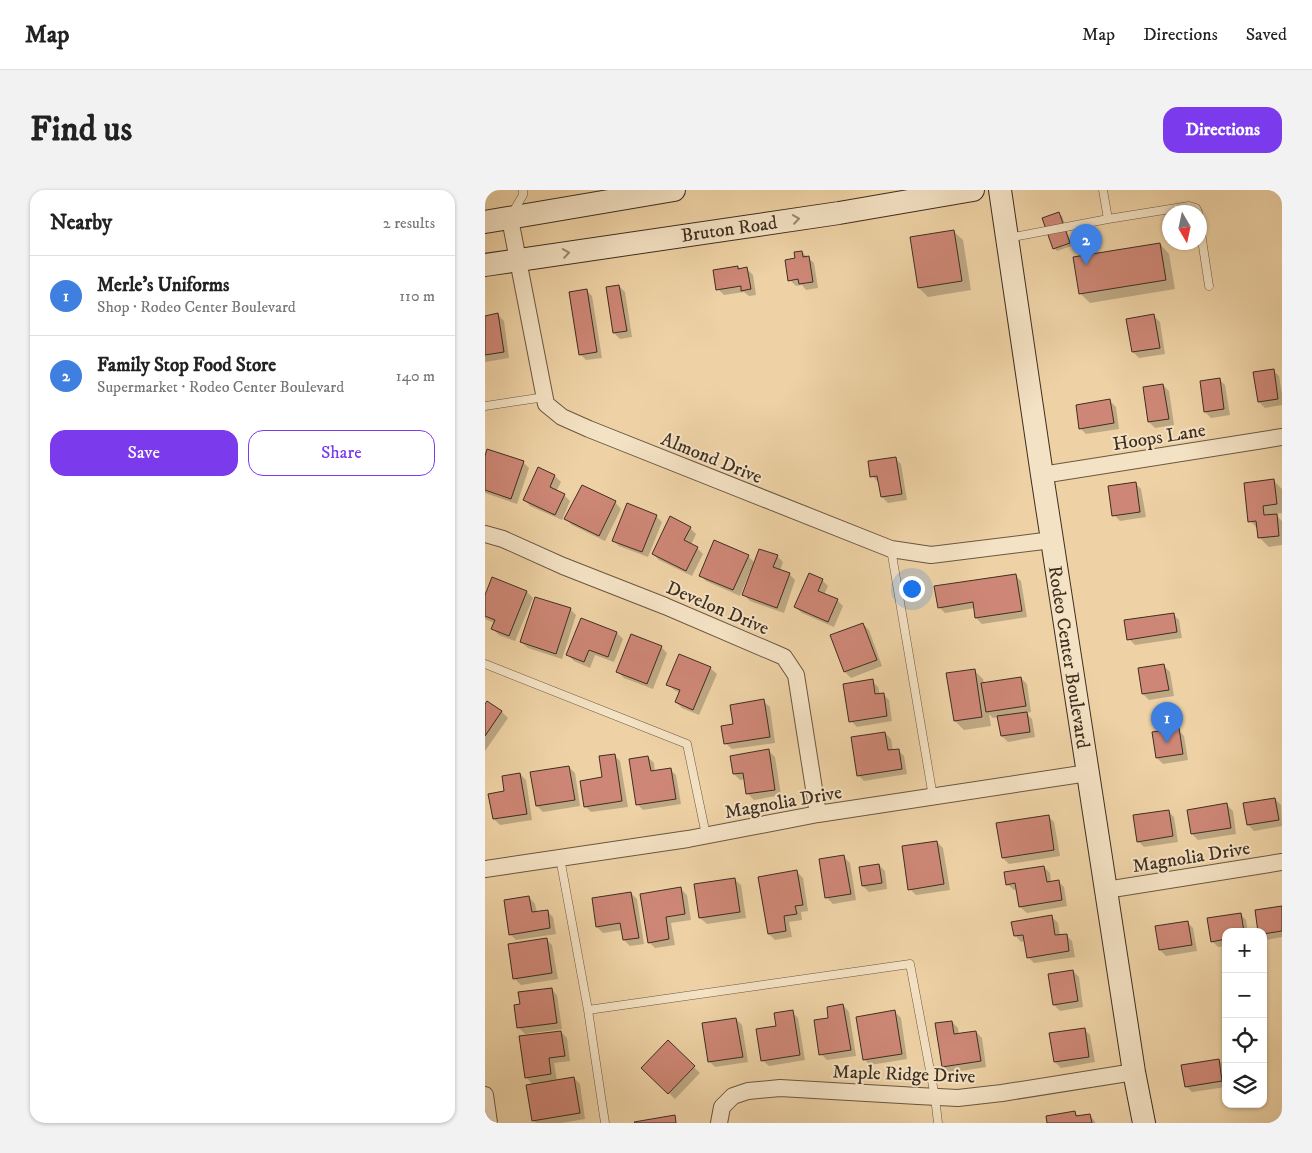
<!DOCTYPE html>
<meta charset="utf-8">
<style>
:root{--surface:#fff;--page:#f2f2f2;--text:#222;--muted:#767676;--line:#e0e0e0;--accent:#7c3aed}
body{margin:0;font-family:"IM FELL DW Pica",serif;background:var(--page);color:var(--text)}
.controls{position:absolute;right:15px;bottom:15px;display:grid;overflow:hidden;border-radius:10px;box-shadow:0 1px 4px #0004}
.controls button{width:45px;height:45px;display:grid;place-items:center;padding:0;border:0;border-bottom:1px solid var(--line);background:var(--surface);color:var(--text);font:25px sans-serif}
.compass{position:absolute;left:677px;top:15px;width:45px;height:45px;border-radius:50%;background:var(--surface);box-shadow:0 1px 4px #0004;rotate:171deg}
.you{position:absolute;left:426px;top:398px;width:18px;height:18px;margin:-12px;border:4px solid #fff;border-radius:50%;background:#1a73e8;box-shadow:0 0 0 8px #1a73e833}
.badge{display:grid;place-items:center;width:32px;height:32px;border-radius:50%;background:var(--accent);color:#fff;font-size:16px;font-weight:700}
.pin{position:absolute;translate:-50% -41px;filter:drop-shadow(0 1px 2px #0008)}
.pin::after{content:'';position:absolute;top:26px;width:18px;height:15px;background:inherit;clip-path:polygon(0 0,100% 0,50% 100%)}
.list{margin:0;padding:0;list-style:none}
h2{display:flex;justify-content:space-between;align-items:center;height:65px;margin:0;padding:0 20px;font-size:21px}
h2 small{font-size:16px;font-weight:400;color:var(--muted)}
.list li{display:grid;grid-template-columns:32px 1fr auto;gap:15px;align-items:center;box-sizing:border-box;height:80px;padding:0 20px;border-top:1px solid var(--line)}
.list b{display:block;font-size:19px;white-space:nowrap}
.list p{margin:0;font-size:16px;white-space:nowrap;color:var(--muted)}
.list em{font-size:16px;font-style:normal;color:var(--muted)}
.actions{display:flex;gap:10px;padding:15px 20px}
.actions a{flex:1;padding:11px 0;border:1px solid var(--accent);border-radius:15px;text-align:center;font-size:18px;color:var(--accent)}
.actions .main{background:var(--accent);color:#fff}
.icon{flex:none;width:28px;height:28px;fill:none;stroke:currentColor;stroke-width:2;stroke-linecap:round;stroke-linejoin:round}
.map{position:relative;flex:none;width:797px;height:933px;overflow:hidden;border-radius:15px}
header{display:flex;align-items:center;gap:30px;box-sizing:border-box;height:70px;padding:0 25px;background:var(--surface);border-bottom:1px solid var(--line)}
header strong{font-size:24px}
nav{display:flex;gap:28px;margin-inline-start:auto;font-size:18px}
.intro{display:flex;align-items:center;justify-content:space-between;box-sizing:border-box;height:120px;padding:0 30px}
h1{margin:0;font-size:35px}
.button{padding:12px 22px;border-radius:15px;background:var(--accent);color:#fff;font-size:18px;font-weight:700}
main{display:flex;gap:30px;padding:0 30px}
aside{flex:1;background:var(--surface);border-radius:15px;box-shadow:0 1px 4px #0004}
.map>svg:first-child{display:block}
.shadow{fill:#0003}
.building{fill:#ce8776;stroke:#3e2e21}
.lines{fill:none;stroke-linecap:round;stroke-linejoin:round}
.lane-casing{stroke:#6a5742;stroke-width:9}
.street-casing{stroke:#6a5742;stroke-width:18}
.secondary-casing{stroke:#3e2e21;stroke-width:24}
.lane{stroke:#f4e2c4;stroke-width:8}
.street{stroke:#f4e2c4;stroke-width:16}
.secondary{stroke:#f4e2c4;stroke-width:22}
.oneway{stroke:#998872}
.labels{text-anchor:middle;stroke-width:4;stroke-linejoin:round;paint-order:stroke}
.street-label{font-size:19px;fill:#3e2e21;stroke:#f4e2c4}
</style>
<header>
<strong>Map</strong>
<nav><a>Map</a><a>Directions</a><a>Saved</a></nav>
</header>
<div class="intro"><h1>Find us</h1><a class="button">Directions</a></div>
<main>
<aside>
<h2>Nearby<small>2 results</small></h2>
<ul class="list">
<li><span class="badge" style="background:#3f7fe0">1</span><div><b>Merle's Uniforms</b><p>Shop · Rodeo Center Boulevard</p></div><em>110 m</em></li>
<li><span class="badge" style="background:#3f7fe0">2</span><div><b>Family Stop Food Store</b><p>Supermarket · Rodeo Center Boulevard</p></div><em>140 m</em></li>
</ul>
<div class="actions"><a class="main">Save</a><a>Share</a></div>
</aside>
<div class="map">
<svg width="797" height="933" viewBox="0 0 797 933">
<rect width="100%" height="100%" fill="#eed2a5"/>
<filter id="stains"><feTurbulence type="fractalNoise" baseFrequency=".004" numOctaves="4"/><feColorMatrix values="0 0 0 0 .2 0 0 0 0 .09 0 0 0 0 .02 0 0 0 .5 -.17"/></filter>
<radialGradient id="worn" r=".72"><stop offset=".6" stop-color="#630" stop-opacity="0"/><stop offset="1" stop-color="#630" stop-opacity=".3"/></radialGradient>
<!-- shadow -->
<path class="shadow" d="M574,24l3,2 10,30 -15,5 -3,-3z
M468,41l10,9 8,50 -43,7 -9,-9z
M675,54l9,10 6,35 -85,14 -10,-10z
M317,62l12,11 4,25 -12,2 -4,-5 -6,1 -6,-6 7,-21z
M252,77l3,3 7,-1 6,6 3,20 -7,1 -5,-4 -20,3 -6,-6z
M134,96l6,6 7,45 -12,2 -6,-6z
M101,100l6,6 10,62 -16,2 -6,-6z
M13,125l6,6 5,37 -24,4v-45z
M669,126l6,6 5,32 -26,4 -6,-6 -5,-32z
M788,180l6,6 3,18v11l-17,3 -6,-6z
M734,189l6,6 5,30 -19,3 -6,-6 -4,-30z
M678,195l6,6 5,34 -19,3 -6,-6z
M625,211l6,6 3,22 -33,5 -6,-6z
M410,268l6,6 6,36 -19,3 -6,-6 -2,-15h-2l-6,-6z
M0,270l38,2 6,6 -12,36 -32,-11z
M70,286l6,6 -5,10 8,3 6,6 -8,19 -32,-14 -6,-7z
M788,290l9,9v24l-7,1 7,7v24l-13,2 -9,-9 -1,-8 -9,-9z
M650,293l6,6 5,28 -26,4 -6,-6z
M130,312l6,7 -16,32 -33,-16 -6,-6z
M171,326l6,6 -14,35 -29,-11 -6,-6z
M205,338l6,6 -5,11 6,3 6,6 -11,22 -33,-16 -6,-6z
M263,366l7,7 22,-7 6,6 -3,9 9,3 6,6 -11,33 -34,-12 -6,-6 8,-23 -2,-1 -10,25 -34,-15 -6,-6z
M530,385l6,6 6,36 -45,7 -6,-6 -1,-10 -30,5 -6,-6z
M337,390l6,6 -4,9 13,5 6,6 -9,21 -32,-14 -7,-6z
M42,402l6,6 -18,43 -16,-6 -6,-6 2,-6 -10,-4v-21z
M85,419l6,6 -14,44 -34,-11 -7,-6z
M688,424l6,6 3,18 -47,7 -6,-6z
M96,429l36,14 6,6 -9,23 -19,-7 -5,13 -16,-7 -6,-6z
M378,434l6,6 13,36 -31,12 -6,-6 -13,-36z
M176,457l6,6 -14,36 -29,-11 -6,-6z
M195,466l30,12 7,6 -18,41 -17,-7 -6,-6 4,-9 -6,-3 -6,-6z
M679,476l6,6 4,24 -25,4 -6,-6z
M489,480l9,9 1,5 37,-6 6,6 4,28 -5,1 6,6 3,18 -27,5 -6,-6 -3,-19 -6,1 -4,-4 2,12 -27,4 -9,-9z
M387,491l6,6 2,8 3,-1 6,6 3,21 -35,6 -6,-6z
M278,511l7,6 5,36 -43,6 -7,-6 10,-18z
M3,513l14,9 6,6 -23,33v-44z
M693,539l6,7 4,24 -25,4 -6,-6z
M400,543l6,6 2,12 5,-1 6,6 3,18 -43,7 -6,-6z
M284,561l6,6 6,38 -27,5 -6,-6 -3,-15 -5,1 -6,-6z
M129,565l6,6 8,46 -37,5 -6,-6 19,-28z
M163,567l6,6 1,9 15,-3 6,6 5,29 -38,6 -6,-6z
M84,577l6,6 5,33 -37,6 -6,-6z
M35,584l6,6 6,40 -32,5 -6,-6 12,-27z
M790,609l6,6 1,21 -28,5 -6,-6z
M742,615l6,6 3,23 -38,6 -6,-6z
M683,621l6,6 4,25 -34,5 -6,-6z
M563,626l6,6 6,34 -51,8 -6,-6z
M452,652l6,6 7,42 -34,5 -6,-6z
M359,667l6,6 6,37 -23,4 -6,-6z
M394,675l6,6 2,18 -18,3 -6,-6z
M559,677l6,6 1,9 7,-1 6,6 3,19 -40,7 -7,-6 -2,-17h-4l-7,-6z
M312,682l6,6 5,33 -7,1 1,8 -13,2 3,15 -17,3 -6,-6z
M249,689l7,6 5,33 -39,6 -7,-6z
M196,699l6,6 4,25 -20,3 4,22 -20,3 -6,-6z
M146,703l6,6 7,45 -14,2 -6,-6 -2,-10 -19,3 -6,-6z
M44,707l6,7 2,9 10,-2 6,6 3,17 -40,6 -6,-6z
M797,717v30l-16,3 -3,-3v-5z
M755,724l6,6 2,12h-22v14l-8,1 -6,-6z
M567,727l6,6 2,13 6,-1 6,6 3,16 -41,6 -6,-6 -3,-16 -4,1 -6,-7z
M702,732l6,6 4,23 -31,5 -6,-6z
M61,749l6,6 6,34 -37,6 -6,-6 -6,-34z
M588,781l6,6 4,30 -23,4 -6,-6z
M66,799l6,6 5,34 -37,5 -6,-6 2,-23z
M358,815l6,7 7,44 -29,4 -6,-6 9,-35z
M307,822l6,6 7,42 -36,6 -7,-6z
M410,822l6,6 6,41 -37,6 -6,-6z
M251,829l6,6 6,37 -33,5 -6,-6z
M467,832l6,6 1,7 17,-3 6,6 4,29 -37,6 -6,-6z
M599,839l6,6 5,27 -34,6 -6,-6z
M76,842l6,6 3,23 -16,2 3,18 17,-3 6,6 5,35 -24,4h-25l-3,-3v-35l-7,-8z
M183,852l32,31 -25,26 -32,-31z
M734,870l6,6 1,21 -34,5 -6,-6z
M589,922l5,5 11,-2 6,8h-48z"/>
<!-- building -->
<path class="building" d="M574,22l11,31 -17,6 -11,-31z
M469,40l8,51 -44,7 -8,-51z
M675,53l6,37 -87,14 -6,-37z
M317,61l1,6 6,-1 4,26 -14,2 -1,-5 -10,2 -3,-21 10,-2 -1,-6z
M253,76v3l9,-2 4,22 -10,2v-5l-25,4 -3,-20z
M134,95l8,46 -14,2 -7,-46z
M102,99l10,63 -18,3 -10,-63z
M13,123l6,39 -19,3v-39z
M669,124l6,34 -28,4 -6,-33z
M789,179l4,30 -20,3 -5,-30z
M735,188l4,31 -20,3 -4,-31z
M678,194l6,35 -21,3 -5,-35z
M625,209l4,24 -35,6 -3,-24z
M2,259l37,12 -13,38 -26,-9v-34z
M411,267l6,37 -21,3 -4,-21 -7,1 -2,-16z
M53,277l17,8 -5,12 15,7 -10,21 -32,-15z
M789,289l3,25 -14,2 1,9 13,-1 2,22 -21,2 -2,-17 -8,1 -4,-39z
M651,292l4,30 -28,4 -4,-30z
M97,295l34,16 -17,35 -35,-17z
M142,313l30,12 -15,37 -30,-11z
M185,326l21,11 -7,13 14,7 -12,24 -34,-17z
M229,350l35,15 -16,35 -34,-14z
M274,359l19,6 -5,12 17,6 -13,35 -35,-13z
M324,383l14,6 -5,12 20,8 -10,23 -34,-15z
M531,384l6,37 -47,7 -2,-16 -35,6 -4,-22z
M7,387l35,14 -18,45 -18,-7 4,-9 -10,-4v-21z
M50,407l36,11 -15,46 -36,-12z
M689,423l3,19 -50,8 -3,-20z
M96,428l36,14 -9,25 -19,-7 -5,12 -18,-7z
M378,433l14,37 -33,12 -14,-37z
M146,444l31,12 -15,38 -31,-12z
M194,464l32,13 -18,43 -18,-8 5,-12 -14,-5z
M679,474l5,26 -27,4 -4,-26z
M490,479l7,48 -28,4 -8,-48z
M536,487l5,29 -40,6 -5,-29z
M388,489l2,15 9,-1 3,23 -38,6 -6,-38z
M279,509l6,38 -46,7 -3,-18 12,-2 -3,-19z
M2,511l15,10 -17,25v-32z
M542,522l3,20 -29,4 -4,-20z
M694,538l4,26 -27,4 -4,-26z
M400,542l3,18 11,-1 3,20 -45,7 -6,-39z
M284,559l6,41 -29,4 -3,-21 -10,1 -3,-18z
M130,564l7,47 -38,6 -4,-26 22,-4 -3,-21z
M163,566l3,15 20,-3 5,31 -40,6 -7,-46z
M84,576l6,34 -39,6 -6,-34z
M35,583l7,41 -34,5 -5,-25 16,-3 -2,-15z
M790,608l4,22 -32,5 -4,-22z
M742,613l4,25 -40,6 -4,-24z
M684,620l4,26 -36,6 -4,-27z
M564,625l5,35 -52,8 -6,-35z
M452,651l7,43 -36,6 -6,-44z
M359,665l7,39 -26,4 -6,-39z
M394,674l3,19 -20,3 -3,-19z
M559,676l3,16 12,-2 3,20 -43,7 -4,-24 -9,2 -2,-13z
M312,680l6,35 -8,1 2,8 -13,2 2,15 -18,3 -10,-57z
M250,688l5,34 -41,6 -5,-34z
M196,697l4,27 -19,3 3,22 -21,4 -8,-49z
M146,702l8,46 -16,2 -3,-17 -24,4 -4,-29z
M44,706l3,16 16,-2 2,18 -41,7 -5,-35z
M797,716v25l-19,3v-2h-5l-3,-22z
M756,723l3,19h-18v7l-15,3 -4,-24z
M567,725l3,20 12,-1 2,17 -42,7 -4,-23 -9,1 -3,-14z
M703,731l4,24 -33,5 -4,-24z
M62,748l5,35 -39,6 -5,-35z
M588,780l5,31 -25,4 -5,-31z
M67,798l5,35 -40,5 -3,-23 6,-1 -2,-12z
M358,814l8,46 -32,5 -5,-35 14,-2 -1,-11z
M308,820l7,45 -39,6 -5,-32 20,-3 -2,-13z
M410,820l7,44 -39,6 -7,-43z
M251,828l7,39 -35,5 -6,-39z
M467,831l2,13 22,-3 5,30 -39,6 -7,-44z
M600,838l4,29 -35,5 -5,-29z
M76,841l4,25 -16,2 2,16 -26,4 -6,-42z
M183,850l27,26 -27,28 -27,-26z
M734,869l3,22 -37,6 -4,-22z
M89,887l6,36 -48,8 -6,-36z
M590,921l1,5 14,-2 2,9h-45l-1,-7z
M190,925l1,8h-41l-1,-1z"/>
<g class="lines">
<defs>
<path id="lane" d="M618,0l5,29
M28,22l10,-17v-5
M714,30l10,66
M523,48l100,-19 81,-13 7,2 2,4
M0,216l60,-9
M406,359l42,248
M0,474l202,80 19,91
M75,668l28,152 322,-46 25,133 3,26
M103,820l17,113"/>
<path id="street" d="M25,29l36,185 16,13 27,12 302,120 40,6 121,-15
M557,285l240,-38
M0,344l18,5 60,27 102,40 119,51 12,18 22,139
M0,679l203,-30 130,-25 270,-41
M621,700l176,-28
M0,905l4,28
M234,933l3,-16 11,-11 15,-5 32,-3 138,8 40,2 44,-5 132,-21"/>
<path id="secondary" d="M515,0l42,285 92,597 10,51
M0,32l189,-32
M0,75l354,-52 134,-23"/>
</defs>
<!-- lane casing -->
<use href="#lane" class="lane-casing"/>
<!-- street casing -->
<use href="#street" class="street-casing"/>
<!-- secondary casing -->
<use href="#secondary" class="secondary-casing"/>
<!-- lane -->
<use href="#lane" class="lane"/>
<!-- street -->
<use href="#street" class="street"/>
<!-- secondary -->
<use href="#secondary" class="secondary"/>
</g>
<!-- one-way arrows -->
<defs><path id="oneway-chevron" d="M-2-3.5L2.5 0L-2 3.5" fill="none" stroke-width="1.6" stroke-linecap="round" stroke-linejoin="round" transform="scale(1.25)"/></defs>
<g class="oneway">
<use href="#oneway-chevron" transform="translate(311 29) rotate(-8)"/>
<use href="#oneway-chevron" transform="translate(81 63) rotate(-9)"/>
</g>
<g class="labels">
<!-- street labels -->
<g class="street-label">
<text transform="translate(244 38) rotate(-8)" y="7">Bruton Road</text>
<text transform="translate(674 246) rotate(-9)" y="7">Hoops Lane</text>
<text transform="translate(227 267) rotate(22)" y="7">Almond Drive</text>
<text transform="translate(233 417) rotate(23)" y="7">Develon Drive</text>
<text transform="translate(585 467) rotate(81)" y="7">Rodeo Center Boulevard</text>
<text transform="translate(298 611) rotate(-10)" y="7">Magnolia Drive</text>
<text transform="translate(706 666) rotate(-9)" y="7">Magnolia Drive</text>
<text transform="translate(419 883) rotate(2)" y="7">Maple Ridge Drive</text>
</g>
</g>
<rect width="100%" height="100%" filter="url(#stains)"/>
<rect width="100%" height="100%" fill="url(#worn)"/>
</svg>
<div class="controls">
<button>+</button>
<button>−</button>
<button><svg class="icon" aria-label="locate" viewBox="0 0 24 24"><circle cx="12" cy="12" r="6"/><path d="M12 2v4M12 18v4M2 12h4M18 12h4"/></svg></button>
<button><svg class="icon" aria-label="layers" viewBox="0 0 24 24"><path d="M12 4l9 5-9 5-9-5zM3 14l9 5 9-5"/></svg></button>
</div>
<svg class="compass" viewBox="-18 -18 36 36"><path d="M0-13l5 13h-10z" fill="#e53935"/><path d="M0 13l5-13h-10z" fill="#767676"/></svg>
<div class="you"></div>
<div class="pin badge" style="left:682px;top:553px;background:#3f7fe0">1</div>
<div class="pin badge" style="left:601px;top:75px;background:#3f7fe0">2</div>
</div>
</main>
